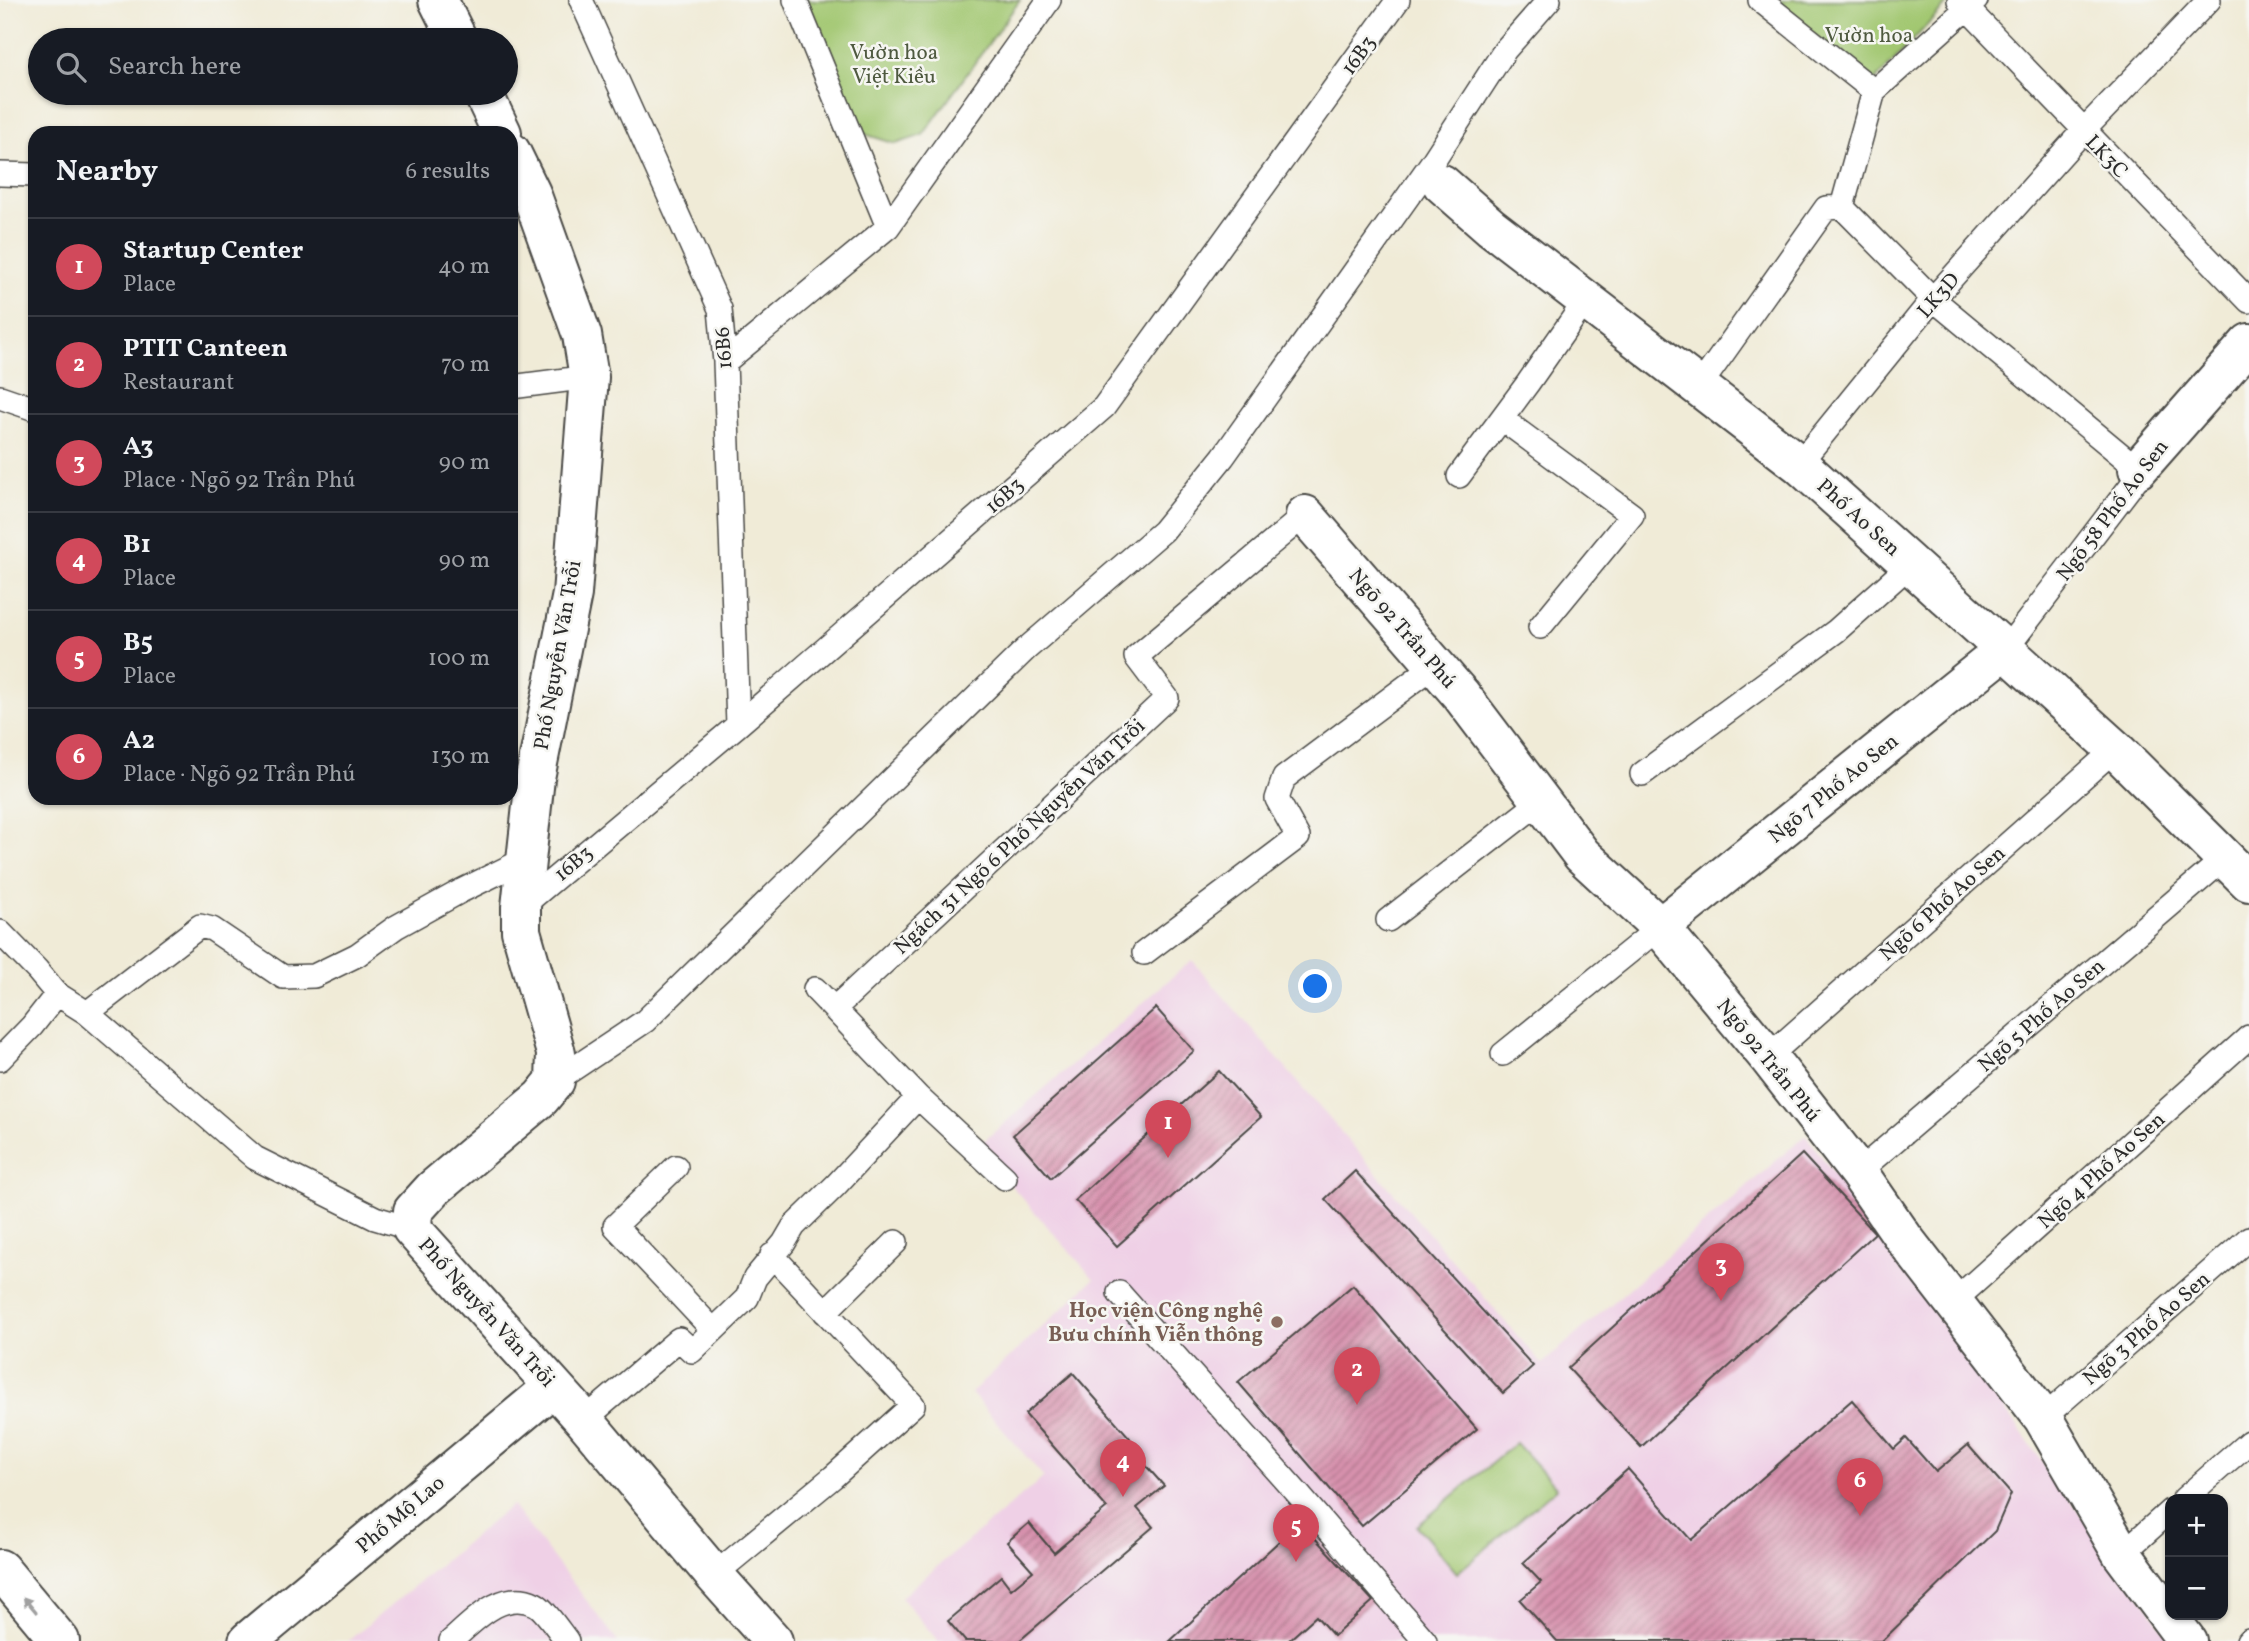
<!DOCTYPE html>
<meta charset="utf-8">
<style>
:root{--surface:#171b24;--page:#242831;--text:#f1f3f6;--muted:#9ea1a6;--line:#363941;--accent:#d1495b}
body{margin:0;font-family:Vollkorn,serif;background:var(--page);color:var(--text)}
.controls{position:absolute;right:21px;bottom:21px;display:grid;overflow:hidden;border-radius:14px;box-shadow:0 2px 5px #0004}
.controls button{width:63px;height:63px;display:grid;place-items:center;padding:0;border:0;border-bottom:2px solid var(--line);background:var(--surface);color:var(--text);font:35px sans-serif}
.you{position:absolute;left:1316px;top:987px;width:24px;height:24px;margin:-18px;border:5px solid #fff;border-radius:50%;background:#1a73e8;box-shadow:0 0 0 10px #1a73e833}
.badge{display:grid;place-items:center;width:46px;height:46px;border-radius:50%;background:var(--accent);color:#fff;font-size:23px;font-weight:700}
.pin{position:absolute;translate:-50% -58px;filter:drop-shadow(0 2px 4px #0008)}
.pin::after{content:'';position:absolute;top:37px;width:24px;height:21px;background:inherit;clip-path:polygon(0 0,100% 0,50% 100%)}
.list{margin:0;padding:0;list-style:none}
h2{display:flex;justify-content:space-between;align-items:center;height:91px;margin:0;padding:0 28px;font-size:30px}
h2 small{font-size:23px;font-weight:400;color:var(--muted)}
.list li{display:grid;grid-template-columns:46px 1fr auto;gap:21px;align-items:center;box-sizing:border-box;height:98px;padding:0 28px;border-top:2px solid var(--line)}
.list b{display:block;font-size:26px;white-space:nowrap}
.list p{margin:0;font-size:23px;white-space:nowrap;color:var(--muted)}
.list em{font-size:23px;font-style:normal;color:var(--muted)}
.icon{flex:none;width:38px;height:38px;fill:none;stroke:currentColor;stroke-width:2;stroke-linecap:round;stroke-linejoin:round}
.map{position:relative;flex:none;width:2249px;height:1641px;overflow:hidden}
.search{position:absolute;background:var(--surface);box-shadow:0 2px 5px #0004;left:28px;top:28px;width:490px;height:77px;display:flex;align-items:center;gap:18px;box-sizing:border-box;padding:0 24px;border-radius:38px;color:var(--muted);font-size:26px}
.panel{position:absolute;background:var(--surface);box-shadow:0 2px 5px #0004;left:28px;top:126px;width:490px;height:679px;border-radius:21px}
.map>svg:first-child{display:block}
.built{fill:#efd0e6}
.green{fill:#a2c771;stroke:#66794e;stroke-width:2}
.building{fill:url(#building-hatch)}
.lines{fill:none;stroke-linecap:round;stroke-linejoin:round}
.lane-casing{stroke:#494845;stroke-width:26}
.street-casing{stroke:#494845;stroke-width:42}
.secondary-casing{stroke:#494845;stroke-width:42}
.lane{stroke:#fff;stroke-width:23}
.street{stroke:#fff;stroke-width:38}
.secondary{stroke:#fff;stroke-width:38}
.oneway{fill:#a0a0a0}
.education-dot{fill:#8d6e63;stroke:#f6f6f2;stroke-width:2.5}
.labels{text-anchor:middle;stroke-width:5;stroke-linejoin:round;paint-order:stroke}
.park-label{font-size:21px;fill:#4f5a40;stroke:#f6f6f2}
.street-label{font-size:21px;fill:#2b2b2b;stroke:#f6f6f2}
.education-label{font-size:21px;font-weight:bold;fill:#785e54;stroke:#f6f6f2;text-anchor:end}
</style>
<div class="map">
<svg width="2249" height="1641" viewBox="0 0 2249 1641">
<defs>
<pattern id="building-hatch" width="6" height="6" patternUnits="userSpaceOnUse" patternTransform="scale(1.75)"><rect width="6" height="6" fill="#d791ad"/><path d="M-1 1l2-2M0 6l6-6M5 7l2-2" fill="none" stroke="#af778d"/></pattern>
</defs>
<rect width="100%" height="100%" fill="#f6f6f2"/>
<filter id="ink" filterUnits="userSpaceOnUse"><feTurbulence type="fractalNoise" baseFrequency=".0143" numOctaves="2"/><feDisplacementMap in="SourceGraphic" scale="14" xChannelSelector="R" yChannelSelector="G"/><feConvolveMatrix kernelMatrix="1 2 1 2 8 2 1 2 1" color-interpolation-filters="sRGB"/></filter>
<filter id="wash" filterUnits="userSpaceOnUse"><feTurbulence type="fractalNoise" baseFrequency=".00686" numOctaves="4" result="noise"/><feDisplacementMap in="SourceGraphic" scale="28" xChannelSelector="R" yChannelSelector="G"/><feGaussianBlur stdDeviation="1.57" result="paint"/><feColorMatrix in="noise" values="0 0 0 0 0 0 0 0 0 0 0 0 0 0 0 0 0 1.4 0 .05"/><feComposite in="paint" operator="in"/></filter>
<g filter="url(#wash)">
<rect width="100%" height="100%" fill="#f0ebd7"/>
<!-- built -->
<path class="built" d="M1192,960l350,404 264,-229 366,506h-1234l-37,-44 143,-120 -73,-84 123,-114 -117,-132z
M512,1505l106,136h-270z"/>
<!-- green -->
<path class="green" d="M801,0h219l-97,135 -27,9 -48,-15z
M1771,0h174l3,3 -76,81z
M1516,1443l41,45 -100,85 -40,-47z"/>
<g id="blocks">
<!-- building -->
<path class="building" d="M1156,1008l38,43 -143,127 -38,-43z
M1219,1071l42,46 -144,129 -42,-46z
M1802,1154l73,79 -234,214 -73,-79z
M1355,1171l178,195 -30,27 -178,-194z
M1353,1285l124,144 -115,97 -124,-144z
M1073,1373l57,65 -5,4 39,44 -27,22 16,19 -134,114h-54l-17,-20 53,-45 10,13 22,-18 -26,-29 22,-19 25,30 53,-45 -82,-94z
M1852,1400l42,49 12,-11 30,34 32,-27 43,49 -16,37 -113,110h-325l-37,-41 21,-18 -18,-19 105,-94 63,71z
M1300,1522l73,79 -39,35 -18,-20 -28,25h-118z"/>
</g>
</g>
<g filter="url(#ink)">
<use href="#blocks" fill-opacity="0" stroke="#494845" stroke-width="2"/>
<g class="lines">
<defs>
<path id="lane" d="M581,0l139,309 5,53 13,363
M795,0l93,227
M1760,0l114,91
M1959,0l290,301
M1976,0l-102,91 -32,116 91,92 205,170 -1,9 -131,171
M0,174l35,1
M725,362l163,-135 161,-227
M511,387l78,-10
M1699,387l127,-179 16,-1
M0,397l35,12
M1502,419l130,96 -92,112
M1799,464l134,-165 150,-168 126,-131
M1459,476l69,-93 58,-83
M1642,774l194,-143 75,-67
M521,907l217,-182 366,-318 294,-407
M1388,920l153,-119
M0,932l37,38 20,24 -25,32 -32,33
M1144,953l154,-116 -21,-38 7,-21 151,-113
M815,989l103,108 87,81
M57,994l30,19 113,-87 12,3 71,48 31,-1 43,-21 39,-28 65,-36 65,-32
M834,1009l333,-311 -31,-41 169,-142
M87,1013l168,145 120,60 37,11
M1503,1054l157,-127
M1768,1057l347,-308
M555,1081l90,-60 380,-371 138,-119 60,-74 208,-293 74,-114 44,-50
M676,1167l-61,59 98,104
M1858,1172l367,-314
M1119,1293l180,202 126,146
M1953,1302l296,-265
M825,1312l71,-70
M2043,1418l206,-180
M584,1420l95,-81 13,12 55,-53 8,-20 29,-35 10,-17 42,-41 82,-88
M2184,1499l65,-57
M2122,1554l48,-43
M714,1575l119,-98 80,-72 -141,-150
M451,1641c22,-19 51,-53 84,-37 9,4 25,28 32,37
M2248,1641l1,-1"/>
<path id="street" d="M438,0l20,40
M483,93l19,40
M511,152l20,41 51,142 7,42 -17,217 -37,184 -14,129v24l35,122 -1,28 -14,17 -108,91 -20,22 -1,18 172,191 130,155 59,66
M1442,184l49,43 308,237 316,285 134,133
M2138,469l111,-126
M1305,515l156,180 121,160 78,72 108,130 90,115 45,65 140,181 79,136 65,87
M1660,927l346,-278
M248,1641l305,-254"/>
<path id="secondary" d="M0,1569l60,72"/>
</defs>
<!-- lane casing -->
<use href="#lane" class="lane-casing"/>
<!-- street casing -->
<use href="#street" class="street-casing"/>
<!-- secondary casing -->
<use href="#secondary" class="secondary-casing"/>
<!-- lane -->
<use href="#lane" class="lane"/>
<!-- street -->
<use href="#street" class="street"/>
<!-- secondary -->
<use href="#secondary" class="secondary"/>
</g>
<!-- one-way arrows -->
<defs><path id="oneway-solid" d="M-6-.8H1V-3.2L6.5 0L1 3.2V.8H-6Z" transform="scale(1.75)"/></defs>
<use class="oneway" href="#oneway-solid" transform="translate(30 1605) rotate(-130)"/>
</g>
<!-- markers -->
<circle class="education-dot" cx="1277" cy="1322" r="7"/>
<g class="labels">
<!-- park labels -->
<g class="park-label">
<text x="1869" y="42">Vườn hoa</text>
<text x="894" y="59">Vườn hoa<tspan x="894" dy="24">Việt Kiều</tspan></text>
</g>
<!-- street labels -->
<g class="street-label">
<text transform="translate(1358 55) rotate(-54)" y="7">16B3</text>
<text transform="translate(2107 156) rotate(46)" y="7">LK3C</text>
<text transform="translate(1938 295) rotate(-49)" y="7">LK3D</text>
<text transform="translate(723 348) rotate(-94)" y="7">16B6</text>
<text transform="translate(1004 495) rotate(-41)" y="7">16B3</text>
<text transform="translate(2112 510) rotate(-53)" y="7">Ngõ 58 Phố Ao Sen</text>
<text transform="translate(1859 517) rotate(42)" y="7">Phố Ao Sen</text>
<text transform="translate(1403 628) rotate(49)" y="7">Ngõ 92 Trần Phú</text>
<text transform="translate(557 655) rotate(-80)" y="7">Phố Nguyễn Văn Trỗi</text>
<text transform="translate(1833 788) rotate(-39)" y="7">Ngõ 7 Phố Ao Sen</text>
<text transform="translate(1019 836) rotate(-43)" y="7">Ngách 31 Ngõ 6 Phố Nguyễn Văn Trỗi</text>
<text transform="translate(573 863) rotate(-40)" y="7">16B3</text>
<text transform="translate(1942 903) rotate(-42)" y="7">Ngõ 6 Phố Ao Sen</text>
<text transform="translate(2041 1015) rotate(-41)" y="7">Ngõ 5 Phố Ao Sen</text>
<text transform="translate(1769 1060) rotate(51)" y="7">Ngõ 92 Trần Phú</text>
<text transform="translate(2101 1170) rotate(-42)" y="7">Ngõ 4 Phố Ao Sen</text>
<text transform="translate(487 1312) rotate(48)" y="7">Phố Nguyễn Văn Trỗi</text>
<text transform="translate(2146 1328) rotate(-41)" y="7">Ngõ 3 Phố Ao Sen</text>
<text transform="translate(400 1514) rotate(-40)" y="7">Phố Mộ Lao</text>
</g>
<!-- education labels -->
<g class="education-label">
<text x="1263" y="1317">Học viện Công nghệ<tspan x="1263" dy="24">Bưu chính Viễn thông</tspan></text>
</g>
</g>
</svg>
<div class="controls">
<button>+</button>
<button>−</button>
</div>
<div class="you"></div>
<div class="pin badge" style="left:1168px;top:1158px">1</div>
<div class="pin badge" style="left:1357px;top:1405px">2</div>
<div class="pin badge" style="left:1721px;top:1301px">3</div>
<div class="pin badge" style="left:1123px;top:1497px">4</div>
<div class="pin badge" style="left:1296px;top:1562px">5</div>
<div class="pin badge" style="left:1860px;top:1516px">6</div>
<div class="search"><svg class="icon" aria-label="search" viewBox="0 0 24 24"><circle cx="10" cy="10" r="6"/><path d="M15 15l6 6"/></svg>Search here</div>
<section class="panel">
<h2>Nearby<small>6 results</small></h2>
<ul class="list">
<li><span class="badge">1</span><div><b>Startup Center</b><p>Place</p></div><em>40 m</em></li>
<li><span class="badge">2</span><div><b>PTIT Canteen</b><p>Restaurant</p></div><em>70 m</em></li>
<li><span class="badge">3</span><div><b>A3</b><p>Place · Ngõ 92 Trần Phú</p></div><em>90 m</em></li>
<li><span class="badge">4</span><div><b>B1</b><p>Place</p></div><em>90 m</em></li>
<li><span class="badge">5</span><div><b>B5</b><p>Place</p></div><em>100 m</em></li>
<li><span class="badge">6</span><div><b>A2</b><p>Place · Ngõ 92 Trần Phú</p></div><em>130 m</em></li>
</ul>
</section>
</div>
